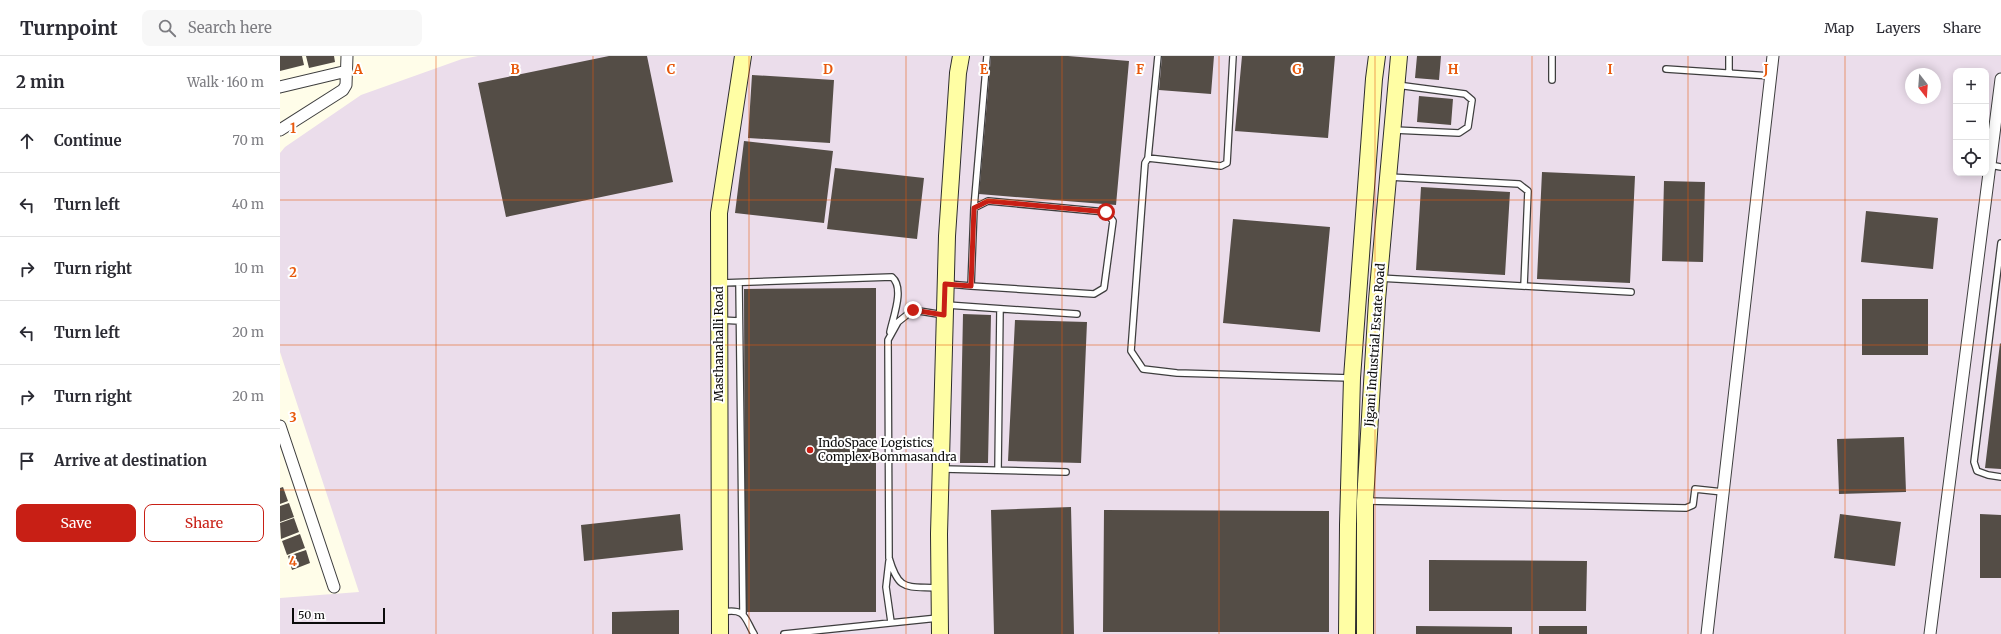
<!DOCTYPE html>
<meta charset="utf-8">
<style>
:root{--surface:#fff;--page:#f7f7f7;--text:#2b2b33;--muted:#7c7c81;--line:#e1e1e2;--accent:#c81f15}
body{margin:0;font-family:Merriweather,serif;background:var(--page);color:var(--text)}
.controls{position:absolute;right:12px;top:12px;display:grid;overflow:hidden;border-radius:8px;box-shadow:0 2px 10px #0003}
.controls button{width:36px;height:36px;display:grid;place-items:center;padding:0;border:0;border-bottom:1px solid var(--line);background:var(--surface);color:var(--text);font:20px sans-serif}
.compass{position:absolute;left:1625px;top:12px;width:36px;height:36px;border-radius:50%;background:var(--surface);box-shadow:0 2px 10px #0003;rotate:163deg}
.scale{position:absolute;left:12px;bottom:10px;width:93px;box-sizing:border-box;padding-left:4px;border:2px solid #0b0b0b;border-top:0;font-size:11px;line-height:14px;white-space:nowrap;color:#0b0b0b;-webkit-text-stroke:3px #fff;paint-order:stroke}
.stop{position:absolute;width:12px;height:12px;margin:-9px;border:3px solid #c81f15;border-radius:50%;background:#fff}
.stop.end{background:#c81f15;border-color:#fff;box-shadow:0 1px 4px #0008}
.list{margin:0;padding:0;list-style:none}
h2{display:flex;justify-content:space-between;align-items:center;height:52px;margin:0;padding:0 16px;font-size:17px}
h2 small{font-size:13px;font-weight:400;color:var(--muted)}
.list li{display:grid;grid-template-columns:26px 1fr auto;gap:12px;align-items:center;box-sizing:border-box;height:64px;padding:0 16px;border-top:1px solid var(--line)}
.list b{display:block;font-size:15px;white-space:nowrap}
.list em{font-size:13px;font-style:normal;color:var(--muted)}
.actions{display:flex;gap:8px;padding:12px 16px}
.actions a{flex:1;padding:9px 0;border:1px solid var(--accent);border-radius:8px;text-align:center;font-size:14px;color:var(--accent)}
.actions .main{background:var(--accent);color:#fff}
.icon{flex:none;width:22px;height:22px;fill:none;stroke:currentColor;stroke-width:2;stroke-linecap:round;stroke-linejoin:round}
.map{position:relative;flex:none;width:1721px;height:578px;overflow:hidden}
header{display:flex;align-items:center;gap:24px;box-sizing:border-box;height:56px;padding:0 20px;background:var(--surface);border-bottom:1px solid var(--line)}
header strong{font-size:19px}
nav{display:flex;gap:22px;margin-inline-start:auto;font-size:14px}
.search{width:280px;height:36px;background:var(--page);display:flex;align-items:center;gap:10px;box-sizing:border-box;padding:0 14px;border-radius:8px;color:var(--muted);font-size:15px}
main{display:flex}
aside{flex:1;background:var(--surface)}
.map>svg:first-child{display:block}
.industrial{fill:#ebddeb;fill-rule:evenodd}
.building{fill:#544d46}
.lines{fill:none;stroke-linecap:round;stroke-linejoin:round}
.lane-casing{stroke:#3e3e3e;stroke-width:8}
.street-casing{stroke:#3e3e3e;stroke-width:13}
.secondary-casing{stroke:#2d2d2d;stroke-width:18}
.lane{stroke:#fff;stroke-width:5.5}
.street{stroke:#fff;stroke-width:11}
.secondary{stroke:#fffea4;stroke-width:16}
.route{stroke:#c81f15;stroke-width:5}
.grid{fill:none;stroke:#e8590c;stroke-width:1;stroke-opacity:0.55}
.poi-dot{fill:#c81f15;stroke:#fff;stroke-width:1.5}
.labels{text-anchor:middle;stroke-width:4;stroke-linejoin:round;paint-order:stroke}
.street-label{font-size:12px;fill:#0b0b0b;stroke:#fff}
.poi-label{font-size:12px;fill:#0b0b0b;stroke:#fff;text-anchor:start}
.grid-label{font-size:13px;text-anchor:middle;font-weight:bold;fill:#e8590c;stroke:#fff;stroke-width:4;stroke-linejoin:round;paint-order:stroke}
</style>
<header>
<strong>Turnpoint</strong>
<div class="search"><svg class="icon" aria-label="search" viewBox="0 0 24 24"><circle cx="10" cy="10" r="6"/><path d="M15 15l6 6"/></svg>Search here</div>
<nav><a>Map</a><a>Layers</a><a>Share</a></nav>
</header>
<main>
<aside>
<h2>2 min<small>Walk · 160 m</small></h2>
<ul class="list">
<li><svg class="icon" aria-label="ahead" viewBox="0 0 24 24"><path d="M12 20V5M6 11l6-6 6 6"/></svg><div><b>Continue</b></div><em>70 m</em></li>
<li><svg class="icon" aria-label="left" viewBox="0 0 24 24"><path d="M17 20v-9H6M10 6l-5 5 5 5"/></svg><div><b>Turn left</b></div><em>40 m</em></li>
<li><svg class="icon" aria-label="right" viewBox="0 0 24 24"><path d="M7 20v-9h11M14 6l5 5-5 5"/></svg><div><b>Turn right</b></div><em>10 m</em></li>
<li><svg class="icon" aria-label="left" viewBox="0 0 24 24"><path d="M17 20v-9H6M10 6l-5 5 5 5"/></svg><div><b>Turn left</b></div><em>20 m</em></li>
<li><svg class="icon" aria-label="right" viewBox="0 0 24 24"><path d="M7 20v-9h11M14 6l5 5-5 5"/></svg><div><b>Turn right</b></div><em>20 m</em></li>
<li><svg class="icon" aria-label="arrive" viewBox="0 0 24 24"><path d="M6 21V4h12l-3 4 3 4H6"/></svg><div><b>Arrive at destination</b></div></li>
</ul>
<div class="actions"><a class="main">Save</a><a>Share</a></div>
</aside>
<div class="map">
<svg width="1721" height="578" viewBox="0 0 1721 578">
<rect width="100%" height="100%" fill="#fffde9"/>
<!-- industrial -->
<path class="industrial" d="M198,0h1523v578h-1721v-36l79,-6 -79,-240v-199l5,-6 76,-52 101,-36zM1676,15h30v102h-30zM1631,18h24v24h-24z"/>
<!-- building -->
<path class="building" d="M0,0h22l2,9 -24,6z
M26,0h28l1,6 -26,6z
M329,0h38l26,126 -167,35 -28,-134z
M711,0h77l61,5 -13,144 -137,-11z
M882,0h52l-3,38 -52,-4z
M962,0h93l-7,82 -93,-7z
M1137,0h24l-2,24 -24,-2z
M472,19l82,5 -4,63 -82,-5z
M1139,40l34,3 -2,26 -34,-3z
M464,85l89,10 -9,72 -89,-10z
M555,112l89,10 -7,61 -90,-10z
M1262,116l93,4 -5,107 -93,-4z
M1384,125l41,1 -2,80 -41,-1z
M1141,131l89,5 -5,83 -89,-5z
M1586,155l72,7 -5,51 -72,-7z
M953,163l97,8 -10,105 -97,-9z
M596,232v324h-131l-1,-323z
M1582,243h66v56h-66z
M683,258l28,1 -3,148h-28z
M735,264l72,2 -6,141 -73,-2z
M1720,287l1,1v125l-16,-1z
M1624,381l2,55 -67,2 -2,-55z
M3,431l5,14 -8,3v-16z
M9,447l5,14 -14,5v-16z
M791,451l3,127h-80l-3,-124z
M824,454l225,1v121h-226z
M400,458l3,36 -99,11 -3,-36z
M1560,458l61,8 -6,44 -61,-8z
M1700,458l21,1v63h-21z
M14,462l5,14 -18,7 -1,-16z
M20,478l5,14 -18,7 -5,-14z
M26,494l4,13 -18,7 -4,-14z
M1149,504l158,1 -1,50h-157z
M399,554v24h-67v-22z
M1136,570l96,1v7h-96z
M1259,570h48v8h-48z"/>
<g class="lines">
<defs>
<path id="lane" d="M953,0l-6,107 -6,3 -73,-8 -3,5 -14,188 12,18 34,4 174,5
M1386,13l105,7
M1449,17v-17
M1272,24v-24
M1114,74l65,3 9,-6 4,-27 -7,-6 -68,-9
M868,102l10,-102
M1710,109l11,2
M1109,121l130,7 9,7 -4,95
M694,152l13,-152
M1721,187l-27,219 3,9 11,4 13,2
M1099,222l252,14
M441,227l171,-6c13,11 1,40 -2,55
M459,227l4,330
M668,228l23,2 123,8 10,-6 9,-67 -7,-9 -118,-11 -14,7 -3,78
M667,249l130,9
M440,264l19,1
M663,413l123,3
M718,414l2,-161
M1087,445l319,7 7,-3 2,-16 28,3
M609,505l-3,26 5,35
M658,532c-32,-2 -39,4 -49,-30l-1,-218 10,-18 15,-12 31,5
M442,556c24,-4 22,5 32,22
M504,578l154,-16"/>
<path id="street" d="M0,31l67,-16
M0,74l63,-40 3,-5 1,-29
M0,370l54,161
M1427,578l66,-578
M1650,578l71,-555"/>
<path id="secondary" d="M440,578l-1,-421 24,-157
M660,578l-1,-100 8,-298 11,-163 3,-17
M1067,578l1,-109 4,-147 22,-299 3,-23
M1085,578v-133l12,-201 22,-244"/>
</defs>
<!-- lane casing -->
<use href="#lane" class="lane-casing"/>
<!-- street casing -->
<use href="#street" class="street-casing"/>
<!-- secondary casing -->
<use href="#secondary" class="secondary-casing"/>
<!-- lane -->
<use href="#lane" class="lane"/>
<!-- street -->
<use href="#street" class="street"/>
<!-- secondary -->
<use href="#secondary" class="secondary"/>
</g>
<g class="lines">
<!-- route -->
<path class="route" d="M633,254l31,5 1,-31 26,2 3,-78 14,-7 118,11"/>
</g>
<!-- grid -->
<path class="grid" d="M156,0v578M313,0v578M469,0v578M626,0v578M782,0v578M939,0v578M1095,0v578M1252,0v578M1408,0v578M1565,0v578M0,144h1721M0,289h1721M0,434h1721"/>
<!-- markers -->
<circle class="poi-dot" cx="530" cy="394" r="4"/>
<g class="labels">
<!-- street labels -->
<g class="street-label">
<text transform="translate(439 288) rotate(-90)" y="4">Masthanahalli Road</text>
<text transform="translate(1095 289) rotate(-86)" y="4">Jigani Industrial Estate Road</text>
</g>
<!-- poi labels -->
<g class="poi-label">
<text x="538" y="391">IndoSpace Logistics<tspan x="538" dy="14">Complex Bommasandra</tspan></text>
</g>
</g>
<g class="grid-label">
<text x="78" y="18">A</text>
<text x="235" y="18">B</text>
<text x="391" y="18">C</text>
<text x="548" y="18">D</text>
<text x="704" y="18">E</text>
<text x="860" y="18">F</text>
<text x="1017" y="18">G</text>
<text x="1173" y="18">H</text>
<text x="1330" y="18">I</text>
<text x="1486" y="18">J</text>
<text x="13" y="77">1</text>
<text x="13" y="221">2</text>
<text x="13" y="366">3</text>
<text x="13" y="510">4</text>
</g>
</svg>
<div class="controls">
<button>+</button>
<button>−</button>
<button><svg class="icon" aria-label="locate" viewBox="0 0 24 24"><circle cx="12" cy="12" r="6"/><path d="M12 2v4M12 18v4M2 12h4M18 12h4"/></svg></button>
</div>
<svg class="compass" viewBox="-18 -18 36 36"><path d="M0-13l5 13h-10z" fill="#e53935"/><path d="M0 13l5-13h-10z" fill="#7c7c81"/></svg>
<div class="scale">50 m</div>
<div class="stop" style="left:826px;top:156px"></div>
<div class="stop end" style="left:633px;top:254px"></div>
</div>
</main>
